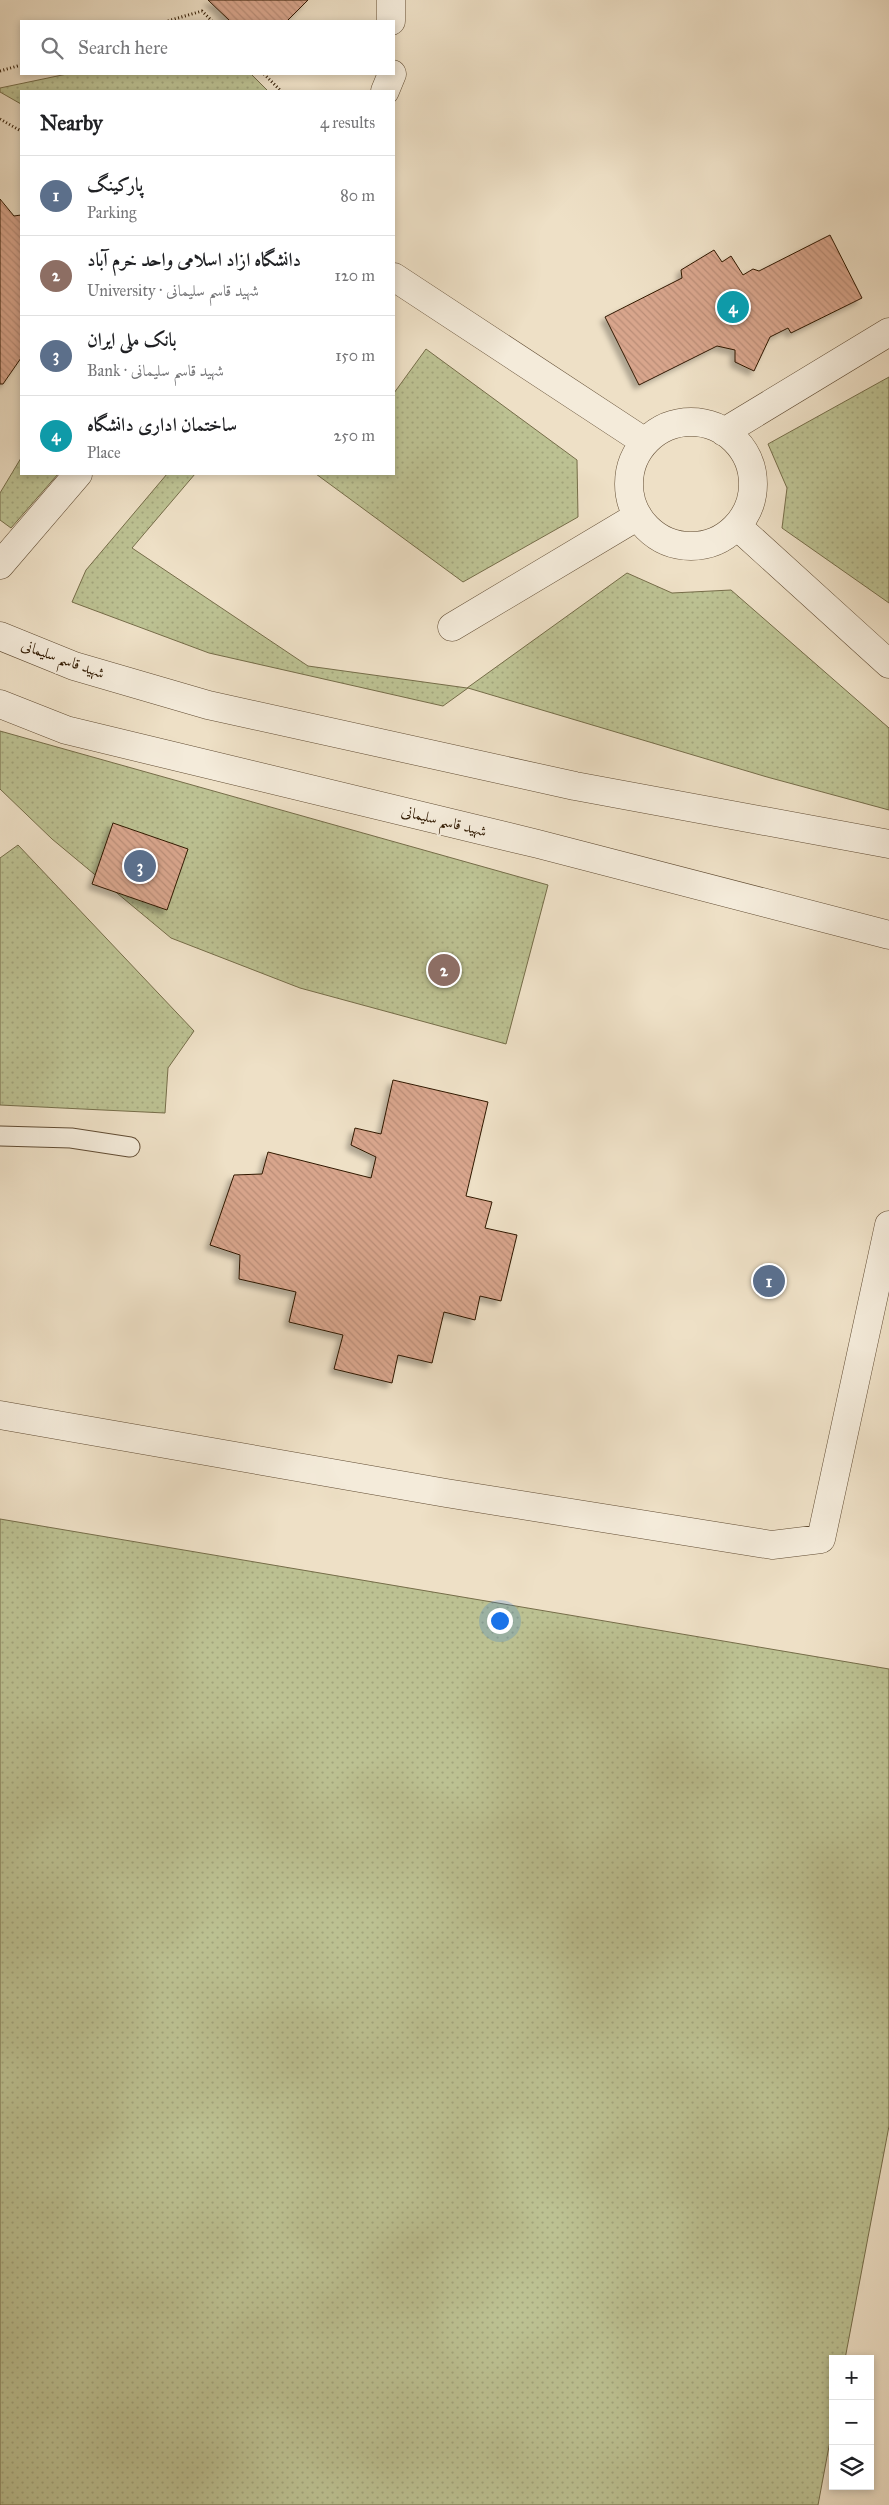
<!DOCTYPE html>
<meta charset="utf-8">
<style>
:root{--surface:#fff;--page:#f6f6f6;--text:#202124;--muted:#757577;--line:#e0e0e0;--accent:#111827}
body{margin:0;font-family:"IM FELL Great Primer",Amiri,serif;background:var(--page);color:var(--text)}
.controls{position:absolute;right:15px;bottom:15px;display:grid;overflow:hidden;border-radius:0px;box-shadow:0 2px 8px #0003}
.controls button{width:45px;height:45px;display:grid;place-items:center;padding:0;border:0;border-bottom:1px solid var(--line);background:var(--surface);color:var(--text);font:25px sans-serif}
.you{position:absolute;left:499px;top:1620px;width:18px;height:18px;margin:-12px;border:4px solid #fff;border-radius:50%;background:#1a73e8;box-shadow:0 0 0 8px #1a73e833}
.badge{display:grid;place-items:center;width:32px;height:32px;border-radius:50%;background:var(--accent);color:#fff;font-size:16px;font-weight:700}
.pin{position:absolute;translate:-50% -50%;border:2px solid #fff;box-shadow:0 1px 5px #0006}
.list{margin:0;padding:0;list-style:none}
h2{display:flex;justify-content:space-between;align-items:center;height:65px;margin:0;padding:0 20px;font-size:21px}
h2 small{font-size:16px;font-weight:400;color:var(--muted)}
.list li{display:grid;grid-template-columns:32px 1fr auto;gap:15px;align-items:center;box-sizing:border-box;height:80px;padding:0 20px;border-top:1px solid var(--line)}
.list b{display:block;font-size:19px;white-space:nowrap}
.list p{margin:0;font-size:16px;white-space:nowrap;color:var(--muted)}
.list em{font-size:16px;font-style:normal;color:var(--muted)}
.icon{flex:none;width:28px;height:28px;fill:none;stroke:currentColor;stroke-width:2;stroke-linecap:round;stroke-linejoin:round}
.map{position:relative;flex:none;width:889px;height:2505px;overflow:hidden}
.search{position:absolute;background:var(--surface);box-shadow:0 2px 8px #0003;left:20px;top:20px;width:375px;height:55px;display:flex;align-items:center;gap:12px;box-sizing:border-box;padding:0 18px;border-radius:0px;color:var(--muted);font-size:19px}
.panel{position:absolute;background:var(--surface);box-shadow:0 2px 8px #0003;left:20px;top:90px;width:375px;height:385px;border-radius:0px}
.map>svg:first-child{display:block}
.grass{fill:url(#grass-dots);stroke:#766d49}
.building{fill:url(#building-back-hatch);stroke:#301900;filter:url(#shadow)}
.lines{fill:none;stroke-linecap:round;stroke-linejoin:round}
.lane-casing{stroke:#604b32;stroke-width:21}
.street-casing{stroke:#604b32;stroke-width:29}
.path{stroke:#301900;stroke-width:3;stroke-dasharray:1 2.5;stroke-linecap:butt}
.lane{stroke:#f4ebda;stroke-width:19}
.street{stroke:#f4ebda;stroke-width:28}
.labels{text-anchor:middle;stroke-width:4;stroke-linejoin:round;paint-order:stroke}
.street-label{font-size:15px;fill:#301900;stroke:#f4ebda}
</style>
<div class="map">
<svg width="889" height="2505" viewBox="0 0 889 2505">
<defs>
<pattern id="grass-dots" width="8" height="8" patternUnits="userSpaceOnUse" patternTransform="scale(1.25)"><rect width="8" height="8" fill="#bcc192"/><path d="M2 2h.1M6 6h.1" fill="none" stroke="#a2a57c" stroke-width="1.8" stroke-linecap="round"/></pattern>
<pattern id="building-back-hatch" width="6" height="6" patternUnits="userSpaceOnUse" patternTransform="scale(1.25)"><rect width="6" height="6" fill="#d8a58c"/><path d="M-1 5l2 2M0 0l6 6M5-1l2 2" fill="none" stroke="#ba8d77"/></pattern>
<filter id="shadow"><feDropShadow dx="-4.5" dy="4.5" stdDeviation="2.5" flood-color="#0004"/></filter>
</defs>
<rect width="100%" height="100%" fill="#eee0c6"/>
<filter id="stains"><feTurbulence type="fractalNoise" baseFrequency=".004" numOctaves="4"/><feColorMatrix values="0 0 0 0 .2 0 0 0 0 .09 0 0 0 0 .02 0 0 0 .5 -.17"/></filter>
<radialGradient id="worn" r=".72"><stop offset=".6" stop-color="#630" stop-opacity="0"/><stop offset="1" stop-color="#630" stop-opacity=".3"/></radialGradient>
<!-- grass -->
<path class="grass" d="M67,74h184l17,17h-247v13l-21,-12v-4z
M426,349l151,111 1,57 -115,65 -147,-108h78v-81z
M889,377v226l-107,-75 5,-40 -19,-44z
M21,458v16h37l-47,54 -11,-8v-27z
M167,474h28l-63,74 176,118 159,22 160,-115 45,20 59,-3 158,138v82l-122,-33 -299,-89 -25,18 -234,-53 -137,-51 14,-32z
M0,731l548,154 -42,159 -206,-56 -129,-50 -119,-99 -52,-50z
M18,845l176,186 -26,37 -3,45 -165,-8v-247z
M0,1519l889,150v457l-44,233h-12v66l-15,80h-818z"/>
<!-- building -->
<path class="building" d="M208,0h100l-21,21h-57z
M0,199l14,17 7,-1v143l-18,26h-3z
M830,235l32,63 -71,35 -3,-5 -18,9 -16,34 -19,-9v-12l-18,-4 -78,39 -34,-68 77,-39 -1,-8 33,-20 8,12 9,-6 12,19 10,-6 6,2z
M113,823l75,26 -21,61 -75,-26z
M393,1080l95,22 -22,94 26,6 -7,26 32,7 -16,66 -21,-5 -5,24 -31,-8 -12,51 -34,-8 -6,28 -58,-14 9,-34 -54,-13 7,-30 -57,-13 1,-24 -30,-10 24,-70 28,-1 6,-22 103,26 5,-21 -25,-12 4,-17 26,6z"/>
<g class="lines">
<defs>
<path id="lane" d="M0,1136l71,2 59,9"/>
<path id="street" d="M391,0v21
M385,91l7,-17
M394,277l251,165
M629 484a62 62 0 1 1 124 0a62 62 0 1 1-124 0Z
M724,432l165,-100
M737,526l152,138
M0,565l78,-91
M452,627l186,-111
M0,636l74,30 134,39 367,81 314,58
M0,704l66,26 472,114 351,91
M0,1415l446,78 326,52 49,-6 68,-314"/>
</defs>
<!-- lane casing -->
<use href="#lane" class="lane-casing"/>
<!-- street casing -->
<use href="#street" class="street-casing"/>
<!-- path -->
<path class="path" d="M168,21l34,-10 10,10
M0,71l21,-6
M264,74l17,17
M0,119l21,12"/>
<!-- lane -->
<use href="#lane" class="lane"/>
<!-- street -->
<use href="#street" class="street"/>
</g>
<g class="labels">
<!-- street labels -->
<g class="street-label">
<text transform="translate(63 659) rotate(20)" y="5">شهید قاسم سلیمانی</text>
<text transform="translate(444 821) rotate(14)" y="5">شهید قاسم سلیمانی</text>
</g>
</g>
<rect width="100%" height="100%" filter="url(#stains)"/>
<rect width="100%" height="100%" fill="url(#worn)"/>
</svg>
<div class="controls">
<button>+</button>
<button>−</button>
<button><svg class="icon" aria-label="layers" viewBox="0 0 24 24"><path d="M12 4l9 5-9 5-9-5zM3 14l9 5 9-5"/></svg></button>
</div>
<div class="you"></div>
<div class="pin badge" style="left:769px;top:1281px;background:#5c6f8a">1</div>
<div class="pin badge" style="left:444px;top:970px;background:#8d6e63">2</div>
<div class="pin badge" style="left:140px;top:866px;background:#5c6f8a">3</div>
<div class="pin badge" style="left:733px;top:307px;background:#0f9aa8">4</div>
<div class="search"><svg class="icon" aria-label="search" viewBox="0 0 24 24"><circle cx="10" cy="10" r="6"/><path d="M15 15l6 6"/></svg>Search here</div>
<section class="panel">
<h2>Nearby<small>4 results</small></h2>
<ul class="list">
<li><span class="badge" style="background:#5c6f8a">1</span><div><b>پارکینگ</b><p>Parking</p></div><em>80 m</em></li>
<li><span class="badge" style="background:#8d6e63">2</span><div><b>دانشگاه ازاد اسلامی واحد خرم آباد</b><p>University · شهید قاسم سلیمانی</p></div><em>120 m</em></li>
<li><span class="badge" style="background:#5c6f8a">3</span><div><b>بانک ملی ایران</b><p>Bank · شهید قاسم سلیمانی</p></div><em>150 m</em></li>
<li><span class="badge" style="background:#0f9aa8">4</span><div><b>ساختمان اداری دانشگاه</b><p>Place</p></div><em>250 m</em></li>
</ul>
</section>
</div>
